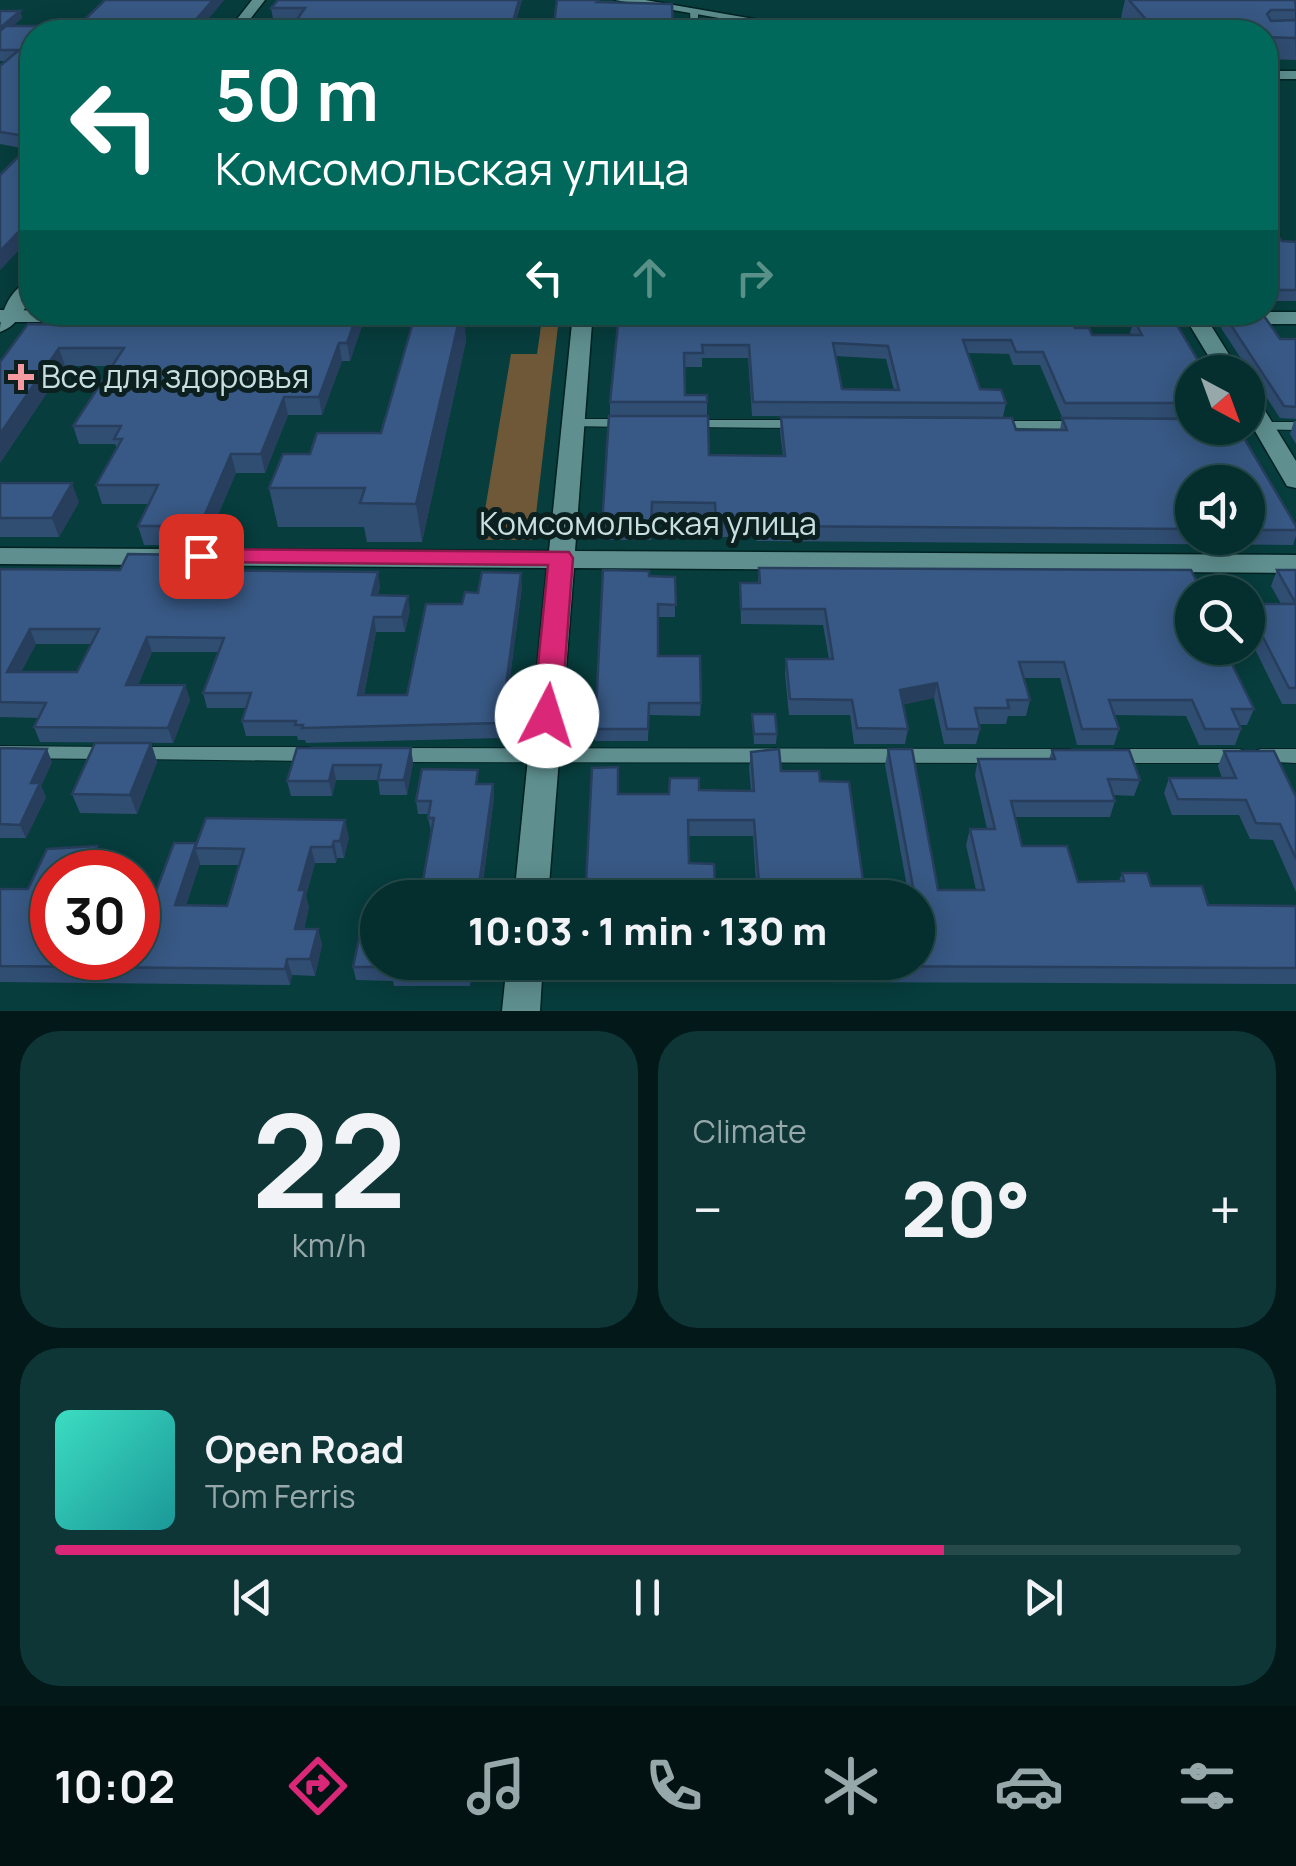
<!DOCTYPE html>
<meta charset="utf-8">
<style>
:root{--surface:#052e2e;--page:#0e3636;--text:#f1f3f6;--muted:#97a8aa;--line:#264a4a;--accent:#db2777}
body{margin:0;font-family:Manrope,sans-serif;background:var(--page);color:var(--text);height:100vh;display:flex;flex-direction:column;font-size:38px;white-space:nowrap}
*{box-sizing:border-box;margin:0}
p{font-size:32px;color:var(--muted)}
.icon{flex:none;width:55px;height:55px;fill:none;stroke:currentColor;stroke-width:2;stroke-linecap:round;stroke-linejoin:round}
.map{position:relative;height:1011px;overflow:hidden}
.details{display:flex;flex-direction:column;gap:20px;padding:20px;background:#031919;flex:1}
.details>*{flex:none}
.guide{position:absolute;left:20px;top:20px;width:1258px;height:305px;border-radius:40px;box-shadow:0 5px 25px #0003,0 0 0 2px var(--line);background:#00695c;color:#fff;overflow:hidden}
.needle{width:65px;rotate:139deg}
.tools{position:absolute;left:1175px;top:355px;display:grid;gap:20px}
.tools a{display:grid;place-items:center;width:90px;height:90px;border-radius:50%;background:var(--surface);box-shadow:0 5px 25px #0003,0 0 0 2px var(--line);font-size:50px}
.speed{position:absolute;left:30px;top:850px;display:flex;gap:20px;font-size:50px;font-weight:700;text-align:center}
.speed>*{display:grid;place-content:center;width:130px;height:130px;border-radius:50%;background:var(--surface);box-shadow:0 5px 25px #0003,0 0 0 2px var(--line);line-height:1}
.speed .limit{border:15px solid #d22;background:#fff;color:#111}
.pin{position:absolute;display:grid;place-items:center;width:85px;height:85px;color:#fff;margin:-42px;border-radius:20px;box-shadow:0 5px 15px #0006}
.me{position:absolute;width:110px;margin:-55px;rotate:5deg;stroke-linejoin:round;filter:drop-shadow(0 0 8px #0008)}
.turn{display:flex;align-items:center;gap:35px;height:210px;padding:0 30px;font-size:45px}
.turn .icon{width:130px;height:130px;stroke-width:2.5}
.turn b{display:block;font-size:70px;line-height:85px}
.lanes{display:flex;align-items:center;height:95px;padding:0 30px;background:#0003;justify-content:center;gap:50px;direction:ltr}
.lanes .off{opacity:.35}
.big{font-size:75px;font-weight:800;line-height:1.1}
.details .card{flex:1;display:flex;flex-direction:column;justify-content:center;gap:15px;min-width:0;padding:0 35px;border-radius:40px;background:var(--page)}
.details .dial{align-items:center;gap:0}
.dial b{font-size:130px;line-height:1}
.song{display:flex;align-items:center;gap:30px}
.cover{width:120px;height:120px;border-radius:15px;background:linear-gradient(135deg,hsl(170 70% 55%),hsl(180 70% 35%))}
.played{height:10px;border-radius:5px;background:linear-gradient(90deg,var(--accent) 75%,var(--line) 75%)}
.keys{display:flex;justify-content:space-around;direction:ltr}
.heat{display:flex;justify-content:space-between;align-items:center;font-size:55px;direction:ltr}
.details .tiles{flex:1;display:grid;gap:20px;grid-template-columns:1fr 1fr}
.card:last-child{grid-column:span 2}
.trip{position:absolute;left:360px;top:880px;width:575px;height:100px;border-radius:50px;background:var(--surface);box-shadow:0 5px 25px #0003,0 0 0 2px var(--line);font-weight:800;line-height:100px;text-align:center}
.dock{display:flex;height:160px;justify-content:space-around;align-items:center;background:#021212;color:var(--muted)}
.dock .icon{width:70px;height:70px}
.dock .on{color:var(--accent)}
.dock b{font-size:45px;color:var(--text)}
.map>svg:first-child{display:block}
</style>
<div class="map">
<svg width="1296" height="1011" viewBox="0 0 1296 1011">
<rect width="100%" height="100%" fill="#073d3d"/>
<!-- green -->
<path fill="#6e5838" d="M541,326H558L533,540H480L511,354H537Z"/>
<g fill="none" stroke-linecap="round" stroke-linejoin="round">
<!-- service casing -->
<g stroke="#022" stroke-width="2">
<path id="service" d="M694,10L698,12V32H691L690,12Z
M573,419H627L633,423L627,427L569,426L567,423L569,420Z
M693,420H797L803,424L797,428L689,427L687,424L689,421Z
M998,421H1077L1083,425L1077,429L994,428L992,425L994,422Z
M1248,422H1296V430L1244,429L1248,428Z
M0,746L109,747L115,748L118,753L115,758L109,759L0,758Z
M136,747H309L315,749L318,754L315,759L309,761L136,759L130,758L127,753L130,748Z
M396,748L1069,749L1075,751L1078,756L1075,761L1069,763L396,762L390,760L387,755L390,750Z
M1116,749H1239L1245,751L1248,756L1245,761L1239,763H1116L1110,761L1107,756L1110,751Z
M1261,749H1296V763L1255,761L1252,756L1255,751Z"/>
</g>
<!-- minor casing -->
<g stroke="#022" stroke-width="3">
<path id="minor" d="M0,310L149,312L151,316L141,322H0Z
M318,312L658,313V321L651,323H592L575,551L1296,555V573L574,568L548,898H514L547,568L0,564V548L549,551L572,323L326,322L319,320Z
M1296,312V324H1210L1240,372H1218L1189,324L1036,323L1026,317L1029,312Z
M1248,394L1256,396L1296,461V488L1287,486L1248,419Z
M507,962H543L540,1011H502Z"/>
</g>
<!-- tertiary casing -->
<g stroke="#022" stroke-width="3">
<path id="tertiary" d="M252,0H265L240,32H227Z
M615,0H645L829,32H800Z
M1265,71H1296V79H1265Z
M32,279C33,298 20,326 0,332C0,311 11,288 32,279Z"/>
</g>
<!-- service -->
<use href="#service" fill="#5f8f8f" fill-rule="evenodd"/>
<!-- minor -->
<use href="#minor" fill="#5f8f8f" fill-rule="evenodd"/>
<!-- tertiary -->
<use href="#tertiary" fill="#5f8f8f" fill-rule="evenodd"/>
</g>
<!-- wall -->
<path fill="#304d72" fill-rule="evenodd" d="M105,0H224L197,32H32V236L0,270L27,149L0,144V66L6,61H0V11H20L22,18L13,26H78Z
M278,0H522L513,32H288L297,19H273L271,8Z
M1125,0H1295L1296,60L1265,59V32H1134L1121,17Z
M1265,231L1282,241L1296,242V301H1265Z
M416,312H463L466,341L422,542H367L364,527H278L269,488L310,454L381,433Z
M619,314L1075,328L1092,335H1131L1130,333L1134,320H1142L1143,315L1192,372V418L1062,417L1040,365H1013L1009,354L968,353L980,389L1006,403L1003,417L752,416L748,358H702V367H685V395H707V416L610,415V402ZM836,356L886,359L894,390L842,389Z
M1225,316L1280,339H1296V419L1280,418L1221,328Z
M28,324L362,326L350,361H342L322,415H288L265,473H236L205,545H144L138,526L149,504H102L96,485L117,449L115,444H79L73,426L112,366H65L0,463V362Z
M609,416H708L709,455L783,456L780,431L781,417L1012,418L1016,430H1060L1062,418L1192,419V428H1238L1296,526V536L1293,545L756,541V537H715L714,517L652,516L651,540H602ZM1192,482H1248V538H1192Z
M1294,421H1296V444L1290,434Z
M0,483L79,502L59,537H0Z
M759,568L1192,592L1254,709L1247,725H1239L1241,729L1235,745H1199L1186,716L1115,715L1119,729L1114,745H1077L1060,678H1023L1030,700L1026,716H1008L1006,724H978L980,729L976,744H944L934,698L903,704L908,729L905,744H854L850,715H789L785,674L786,659H829L823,625L741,624L740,583H758Z
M0,569H195L194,571L380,586L378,595L410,610L405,632H376L364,695H407L462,604L478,593L522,587L502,738L306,743L305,740H298L297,736H246L242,721L246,708H207L203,693L218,652H152L138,685H185L190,700L173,743L40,742L34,727L39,718L0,717ZM36,644H91L77,672H21Z
M1277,570H1296V704H1282L1248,635V604H1281L1271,586Z
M649,576L675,577V617H658V656L701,703L700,716L649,715L648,741H595V729Z
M752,714L777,734L776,744H754Z
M151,743L157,762L137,814L80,813L72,794Z
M0,748L52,762L41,786L46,797L26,838H0Z
M297,748H411L413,763L407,795H380L378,780H336L332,796H291L287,781Z
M888,749L938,890H976L966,845L970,829H987L975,775L978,759H1049L1052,750L1140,780L1134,796L1113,795L1115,801L1110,817H1015L1022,846L1078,882L1119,881L1122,873L1151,886L1208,905L1296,906V984L811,982L810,962H918V898H757L753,836H688L689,863L715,886L714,898H586V884L618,794H669L699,790L751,791L749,768L751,752L781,771L820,781L864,887H907L885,765Z
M1224,751L1296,797V892L1273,840L1250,839L1239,815H1172L1164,793L1169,778H1222L1218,766Z
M480,784H493L494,797L481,898H386L421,892L431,831L428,818L429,814H418L416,801Z
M349,837L344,858H337L336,863H315L306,896L309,907L304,929H318L322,945L315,976L292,975L290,985L0,982V889H28L104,863L52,958L149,910L196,843ZM200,863V865H239L227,906L186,905Z
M473,962L470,986H394L393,981L356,980L353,967Z
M581,965L700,966L699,981L582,980Z"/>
<!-- shaded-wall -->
<path fill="#273e5d" d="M213,0H224L197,32H185Z
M519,0H522L513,32H510Z
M20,11L22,18L0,38V28Z
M32,218V236L0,270V251Z
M358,312H360L362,326L350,361L347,343Z
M461,312H463L466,341L422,542L416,504Z
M339,343L342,361L322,415L319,397Z
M59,348L65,366L0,463V434Z
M284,397L288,415L265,473L261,454Z
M231,454L236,473L205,545L200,526Z
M72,483L79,502L59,537L52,518Z
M191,555L195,569L188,585L184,570Z
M378,572L380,586L374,610L372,595Z
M521,573L522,587L502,738L501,723Z
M408,596L410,610L405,632L402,617Z
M374,617L376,632L361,710L358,695Z
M30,629L36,644L13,687L7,672Z
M147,637L152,652L131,700L126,685Z
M937,683L934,698L898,706L900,690Z
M185,685L190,700L173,743L168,728Z
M151,743L157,762L137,814L130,795Z
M411,748L413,763L407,795L404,780Z
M47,749L52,762L41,786L46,797L26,838L20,825L31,783Z
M333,765L336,780L332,796L329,781Z
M493,784L494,797L481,898L479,885Z
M345,820L349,837L344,858L340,841Z
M334,841L337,858L336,863L332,847Z
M196,843L195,848L200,863L181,921L175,905Z
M97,846L104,863L100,872H87Z
M311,847L315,863L306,896L309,907L299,946L295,929L299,890Z
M318,929L322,945L315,976L310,959Z
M287,959L292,975L290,985L285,969Z
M469,962H473L470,986L468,973Z"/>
<!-- building -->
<path fill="#385985" stroke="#273e5d" stroke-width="2.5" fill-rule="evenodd" d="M105,0H213L185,32H32V137L0,132V66L19,50H0V31L6,26H78Z
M278,0H519L510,32H288L305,8H271Z
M557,0H599L597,2L672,4L673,32H553Z
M1129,0H1295L1296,10H1271L1267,14L1271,21L1296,20V38L1265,37V32H1157Z
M0,11H20L0,28Z
M975,21L993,24L998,32H966Z
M32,143V218L0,251V175Z
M1265,231L1267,234H1276L1282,241L1296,242V290H1265Z
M110,312H358L347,343H339L319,397H284L261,454H231L200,526H138L158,485H96L122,439H114L121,426H73L124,348H59L0,434V362L28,324L101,325Z
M416,312H461L416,504L360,503L365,488H269L283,454H310L317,433H381Z
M619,314H1068L1075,328H1089L1092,335H1142L1134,320H1146L1143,315H1171L1205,372H1192V403H1065L1043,352H1016L1011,340H963L980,389L1001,390L1006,403L753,402L749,345H702L703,353H684L685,395H707V402H610ZM833,343L888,346L899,390L842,389Z
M1225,316H1264L1280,339H1296V407L1284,406Z
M609,416H708L709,455L785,456L781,417L1012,418L1016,430H1067L1062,418L1192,419V428H1238L1296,526V530H1248V482H1192V529L757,526V523L716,522L715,503L652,502L651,525H602Z
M0,483H72L52,518H0Z
M128,554L191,555L184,570L378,572L372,595L408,596L402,617H374L358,695H407L426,604H462L465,592L478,593L482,572L521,573L501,723L302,728L303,725H295L296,721H242L251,693H203L224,638L147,637L126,685H185L168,728L34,727L46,703L0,702V569L120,570ZM30,629H99L77,672H7Z
M759,568L1191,570L1202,592H1192V648H1224L1254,709H1232L1241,729H1205L1192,700H1109L1119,729H1082L1064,662H1019L1030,700H1007L1009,708H975L980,729H947L937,683L900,690L908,729L857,728L852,700L790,699L786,659H833L825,609H741L740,583H760Z
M603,570L649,571V576L675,577L676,605L658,604V656H700L701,703H649L648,729H595Z
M1277,570H1296V688H1289L1248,608V604H1296Z
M752,714H775L777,734H754Z
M95,743H151L130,795L72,794Z
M0,748L47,749L31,783H40L20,825L0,824Z
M297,748H411L404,780H378L381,765H333L329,781H287Z
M779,749L781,771H819L820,781L849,782L864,887H913L888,749H912L938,890H984L970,829H995L978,759H1055L1052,750H1129L1140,780L1108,779L1115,801H1011L1022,846H1067L1078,882L1124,881L1122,873H1147L1151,886H1202L1208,905L1296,906V968L813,966V962H918V898L760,897L754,820H688L689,863L714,864L715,886H698V898H593V884H586L592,768L618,767V794H669L670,778H699V790L754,791L751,752Z
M1224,751H1274L1296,797V859L1280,824L1256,823L1246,800L1178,799L1169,778H1236Z
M422,769L478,770L476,784H493L479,885H472L470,898H386L387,891L421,892L434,818H428L431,801H416Z
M206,818L345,820L340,841H334L332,847H311L299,890H305L295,929H318L310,959H287L285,969L0,966V889H28L47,849L97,846L87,872H52V958H138V910H149L174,843H196L175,905L227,906L244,849L195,848Z
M363,920L378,921V962H469L468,973L391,972L392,967H353Z
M582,962H700V966L581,965Z"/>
<!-- route -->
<path fill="#db2777" stroke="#8e194d" stroke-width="2.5" d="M201,549L569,552L573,558L561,716L557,723H537L533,716L548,565L193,562L189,556L193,551Z"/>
<!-- markers -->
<path fill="#f49aa0" stroke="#0c2020" stroke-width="4" d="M16 362h10v10h10v10h-10v10h-10v-10h-10v-10h10z"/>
<g text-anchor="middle" stroke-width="10" stroke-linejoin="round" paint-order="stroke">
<!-- poi labels -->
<g font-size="32" fill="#c7dfdf" stroke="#0c2020" text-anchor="start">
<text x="41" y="388">Все для здоровья</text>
</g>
<!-- street labels -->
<g font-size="32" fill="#c7dfdf" stroke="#0c2020">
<text x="648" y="535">Комсомольская улица</text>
</g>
</g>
</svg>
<div class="tools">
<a><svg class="needle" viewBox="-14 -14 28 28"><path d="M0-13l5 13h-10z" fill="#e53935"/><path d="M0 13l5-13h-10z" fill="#97a8aa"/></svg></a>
<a><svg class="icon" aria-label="sound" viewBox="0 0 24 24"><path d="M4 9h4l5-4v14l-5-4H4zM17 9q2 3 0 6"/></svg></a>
<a><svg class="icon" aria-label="search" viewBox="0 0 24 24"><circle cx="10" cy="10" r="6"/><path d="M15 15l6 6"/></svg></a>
</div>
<div class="speed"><div class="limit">30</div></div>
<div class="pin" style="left:201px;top:556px;background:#d93025"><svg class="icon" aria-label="arrive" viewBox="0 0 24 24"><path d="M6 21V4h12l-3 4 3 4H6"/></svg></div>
<svg class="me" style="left:547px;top:716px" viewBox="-20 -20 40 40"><circle r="19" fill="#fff"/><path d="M0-13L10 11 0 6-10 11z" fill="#db2777"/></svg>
<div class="trip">10:03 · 1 min · 130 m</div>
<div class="guide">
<div class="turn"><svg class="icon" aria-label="left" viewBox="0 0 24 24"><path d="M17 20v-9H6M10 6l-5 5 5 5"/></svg><div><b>50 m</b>Комсомольская улица</div></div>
<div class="lanes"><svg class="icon" aria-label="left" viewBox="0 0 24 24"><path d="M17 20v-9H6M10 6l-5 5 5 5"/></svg><svg class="icon off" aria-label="ahead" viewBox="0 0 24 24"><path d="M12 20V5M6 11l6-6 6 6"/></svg><svg class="icon off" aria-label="right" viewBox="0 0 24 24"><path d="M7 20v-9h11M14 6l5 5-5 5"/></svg></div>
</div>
</div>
<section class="details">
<div class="tiles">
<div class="card dial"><b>22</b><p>km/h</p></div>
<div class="card"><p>Climate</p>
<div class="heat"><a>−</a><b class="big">20°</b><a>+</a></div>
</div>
<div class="card">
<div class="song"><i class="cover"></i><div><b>Open Road</b><p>Tom Ferris</p></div></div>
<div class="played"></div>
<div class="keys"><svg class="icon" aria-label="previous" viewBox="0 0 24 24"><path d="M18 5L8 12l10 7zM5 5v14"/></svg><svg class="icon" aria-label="pause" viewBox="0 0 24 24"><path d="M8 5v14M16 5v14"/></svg><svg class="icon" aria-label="next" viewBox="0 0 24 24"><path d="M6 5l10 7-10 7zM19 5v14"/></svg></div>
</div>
</div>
</section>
<nav class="dock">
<b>10:02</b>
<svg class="icon on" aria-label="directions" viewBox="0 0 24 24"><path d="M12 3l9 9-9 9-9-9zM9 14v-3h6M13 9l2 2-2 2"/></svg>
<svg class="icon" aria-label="music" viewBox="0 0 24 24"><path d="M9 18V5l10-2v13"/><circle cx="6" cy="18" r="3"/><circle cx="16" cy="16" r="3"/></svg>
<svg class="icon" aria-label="phone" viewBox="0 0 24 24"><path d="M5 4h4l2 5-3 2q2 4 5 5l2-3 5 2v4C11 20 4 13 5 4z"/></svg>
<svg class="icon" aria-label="climate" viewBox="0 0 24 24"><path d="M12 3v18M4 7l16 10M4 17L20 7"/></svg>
<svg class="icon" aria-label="car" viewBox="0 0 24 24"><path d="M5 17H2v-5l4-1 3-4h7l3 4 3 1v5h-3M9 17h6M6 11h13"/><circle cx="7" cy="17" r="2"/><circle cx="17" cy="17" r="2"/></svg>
<svg class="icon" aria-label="filters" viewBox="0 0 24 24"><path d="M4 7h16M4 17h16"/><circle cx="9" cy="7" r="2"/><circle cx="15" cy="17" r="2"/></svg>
</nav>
